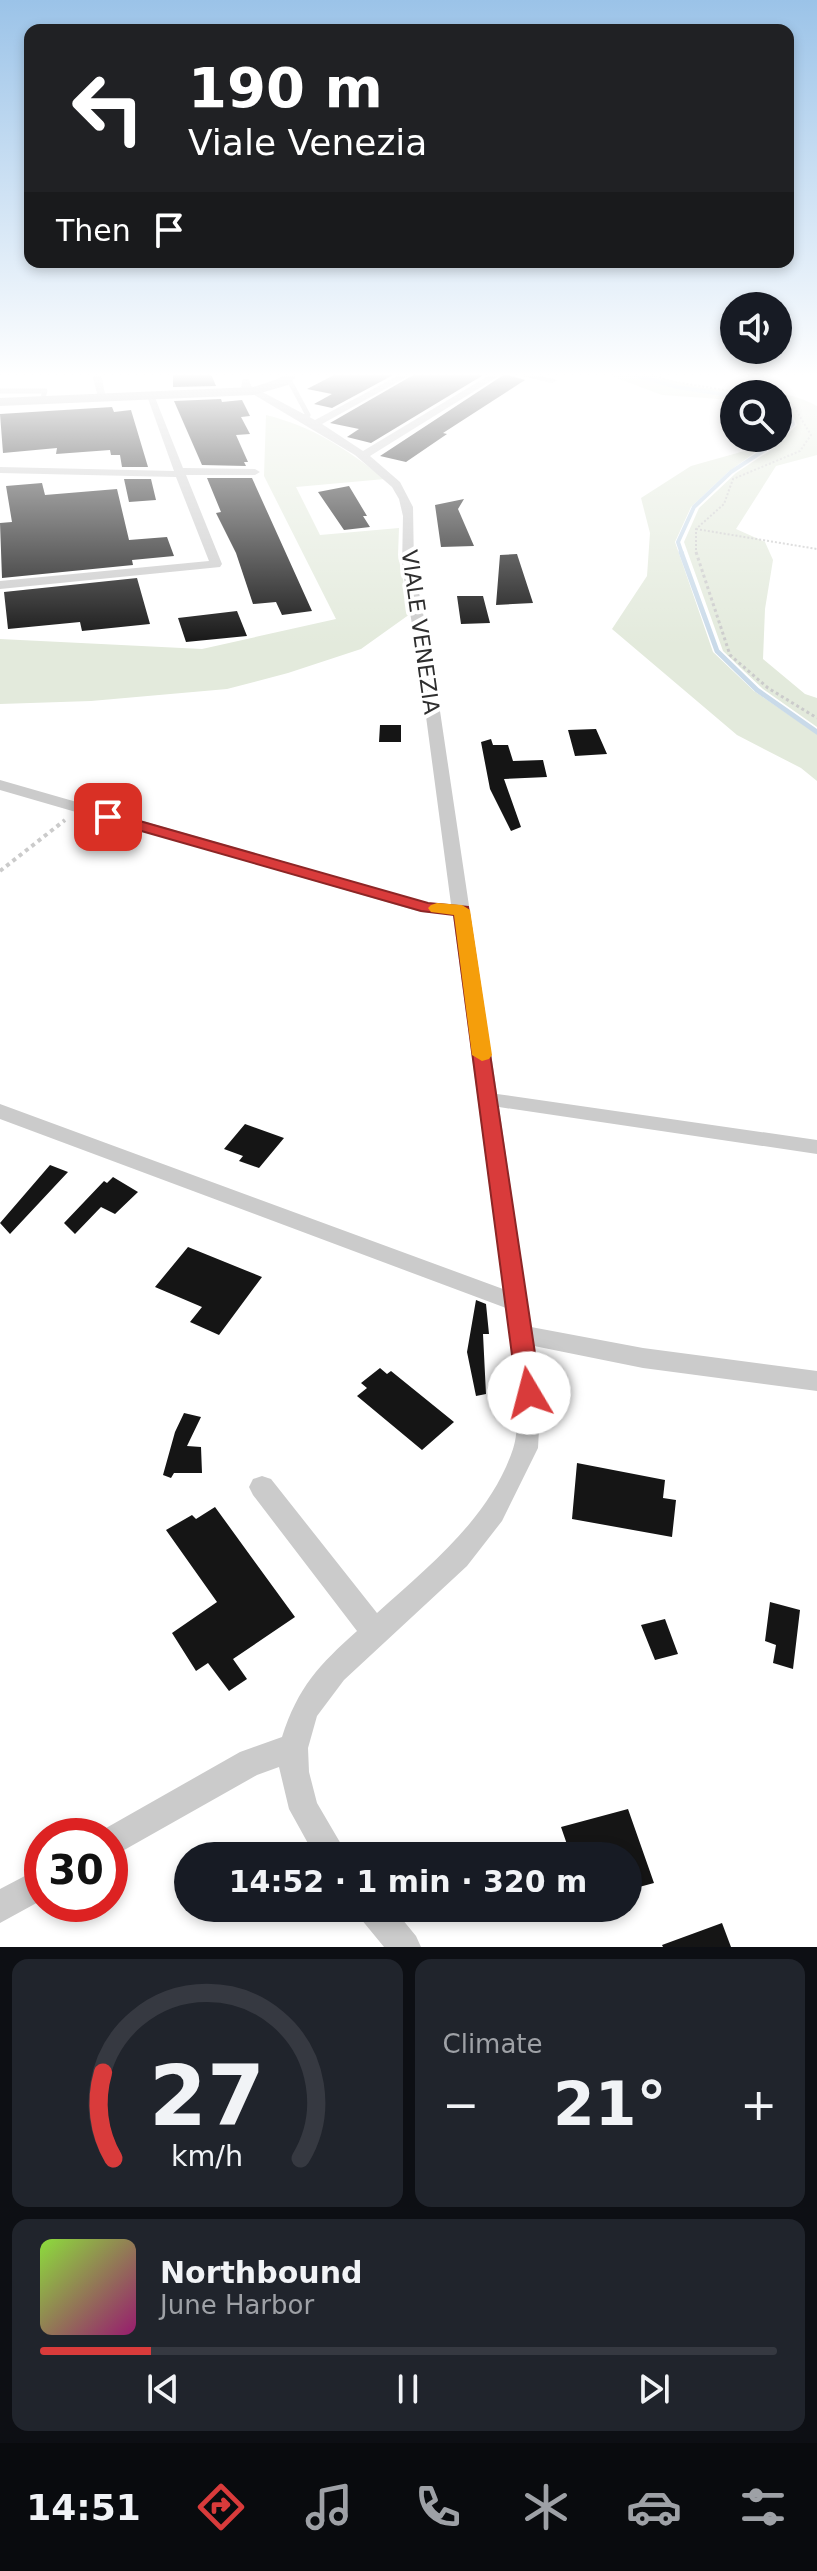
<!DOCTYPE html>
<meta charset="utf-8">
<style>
:root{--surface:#171b24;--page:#20242c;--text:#f1f3f6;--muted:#9ea1a6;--line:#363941;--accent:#d93b3b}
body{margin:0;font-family:"DejaVu Sans",sans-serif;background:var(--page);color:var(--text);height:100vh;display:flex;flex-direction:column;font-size:30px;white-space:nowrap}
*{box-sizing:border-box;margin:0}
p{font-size:26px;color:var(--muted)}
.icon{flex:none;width:44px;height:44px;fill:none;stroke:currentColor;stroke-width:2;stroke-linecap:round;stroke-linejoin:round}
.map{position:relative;height:1947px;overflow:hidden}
.drawer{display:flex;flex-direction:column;gap:12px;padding:12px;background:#0d0f14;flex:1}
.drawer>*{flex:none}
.top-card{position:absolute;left:24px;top:24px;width:770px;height:244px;border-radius:16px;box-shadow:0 4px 12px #0003;background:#202124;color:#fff;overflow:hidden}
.fabs{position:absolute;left:720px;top:292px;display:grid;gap:16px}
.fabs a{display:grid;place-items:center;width:72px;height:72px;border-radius:50%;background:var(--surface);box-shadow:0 4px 12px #0003;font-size:40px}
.speed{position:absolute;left:24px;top:1818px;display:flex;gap:16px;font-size:40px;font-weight:700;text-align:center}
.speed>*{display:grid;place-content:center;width:104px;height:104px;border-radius:50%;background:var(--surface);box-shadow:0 4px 12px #0003;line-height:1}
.speed .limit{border:12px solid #d22;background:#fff;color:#111}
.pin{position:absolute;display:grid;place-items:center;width:68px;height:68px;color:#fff;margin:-34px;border-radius:16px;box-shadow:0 4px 12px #0006}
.me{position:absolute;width:88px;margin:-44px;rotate:352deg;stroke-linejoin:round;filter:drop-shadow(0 0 6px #0008)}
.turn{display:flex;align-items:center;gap:28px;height:168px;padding:0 32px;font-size:36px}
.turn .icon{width:104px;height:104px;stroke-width:2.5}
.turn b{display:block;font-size:56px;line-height:68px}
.then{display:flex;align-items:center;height:76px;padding:0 32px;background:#0003;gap:16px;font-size:30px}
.big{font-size:60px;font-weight:700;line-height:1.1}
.drawer .widget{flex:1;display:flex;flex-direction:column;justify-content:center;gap:12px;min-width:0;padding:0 28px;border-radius:16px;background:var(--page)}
.drawer .dial{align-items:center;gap:0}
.dial svg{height:208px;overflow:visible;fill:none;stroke:var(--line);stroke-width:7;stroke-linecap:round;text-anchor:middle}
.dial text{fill:var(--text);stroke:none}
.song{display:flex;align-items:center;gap:24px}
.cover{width:96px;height:96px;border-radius:12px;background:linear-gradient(135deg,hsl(90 70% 55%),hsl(320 70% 35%))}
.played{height:8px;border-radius:4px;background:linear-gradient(90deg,var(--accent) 15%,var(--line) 15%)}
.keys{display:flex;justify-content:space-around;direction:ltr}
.heat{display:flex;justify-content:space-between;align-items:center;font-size:44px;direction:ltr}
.drawer .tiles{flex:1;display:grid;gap:12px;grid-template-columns:1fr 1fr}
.widget:last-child{grid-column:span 2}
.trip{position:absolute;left:174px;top:1842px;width:468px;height:80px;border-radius:40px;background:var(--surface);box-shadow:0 4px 12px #0003;font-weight:700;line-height:80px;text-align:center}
.tabs{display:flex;height:128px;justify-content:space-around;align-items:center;background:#090b0e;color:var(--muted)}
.tabs .icon{width:56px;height:56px}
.tabs .current{color:var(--accent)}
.tabs b{font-size:36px;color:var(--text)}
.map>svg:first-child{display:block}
</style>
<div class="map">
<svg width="817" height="1947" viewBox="0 0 817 1947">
<rect width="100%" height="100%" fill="#fff"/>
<!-- green -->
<path fill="#e3eadc" d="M606,374H629L676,388L734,396V400L662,395Z
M637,374C661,374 681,385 705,388C746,393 779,386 817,406V455L776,466L736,529L765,542L773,560L765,609L763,659L805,694L817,698V727L763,689L723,651L684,542L699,508L736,473L771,450L797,425L789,406L778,403V394C731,394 681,392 637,374Z
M266,415C314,427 346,449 385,479L296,487L320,535L399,528L398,555L410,614L361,649L288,673L227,689L91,701L0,704V639L202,649L336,619L264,476Z
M764,438H775L728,472L691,507L675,542L713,652L754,691L817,734V781L801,768L737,735L612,629L647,576L650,533L641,498L691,466L755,448Z"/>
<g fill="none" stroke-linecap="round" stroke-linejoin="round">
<!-- stream-far1 -->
<path stroke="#c9dae9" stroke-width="4" d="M632,374L677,387L734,396
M682,554L678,542L694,507L731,472L766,449L793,424L785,406L778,404"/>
<!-- stream -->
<path stroke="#c9dae9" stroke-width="5" d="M681,552L717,651L757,690L817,732"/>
</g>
<!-- building -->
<path fill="#151515" d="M173,374H211L216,386L173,387Z
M336,374H395L332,408L314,404L332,394L307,389Z
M415,374H485L371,443L347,437L359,429L330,423Z
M505,374L525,380L443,433L447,434L406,462L380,456Z
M221,399L222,402L242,400L250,416L241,417L250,434L236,435L248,462H244L246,466L202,465L174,401Z
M112,407L114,412L131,410L148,467H122L120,455H111L110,450L56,454L57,448L3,453L0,414Z
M207,478H252L312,611L282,615L276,602L253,604L236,553L216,513L221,512Z
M124,479H151L156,500L129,502Z
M42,483L45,495L117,489L129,540L167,537L174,556L132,560L133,565L2,578L0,523L12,522L6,486Z
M349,486L367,516H363L370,527L344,530L318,492Z
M464,499L458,509L474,546L441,547L435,505Z
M517,554L533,603L496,605L500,555Z
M137,578L150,624L82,631L80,622L8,629L4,592Z
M457,596H483L490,623L461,624Z
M237,611L247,636L186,642L178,618Z
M380,725H401V742H379Z
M596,729L607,754L575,756L568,730Z
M491,739L493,745H508L513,761L543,760L547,777L504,779L521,827L511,831L490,789L481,742Z
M245,1124L284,1138L259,1168L239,1161L243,1156L224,1149Z
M50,1165L68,1172L10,1234L0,1223Z
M113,1177L138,1192L115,1214L101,1207L75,1234L64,1223L104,1181L107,1183Z
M188,1247L262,1277L219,1335L190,1322L202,1307L155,1287Z
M476,1300L486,1304L489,1334H483L486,1394L476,1396L467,1352Z
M380,1368L387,1374L391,1371L454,1422L422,1450L357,1396L367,1388L361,1383Z
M184,1413L201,1417L187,1446L201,1447L202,1473H174L171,1478L163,1475L175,1432Z
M577,1463L665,1480L663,1498L676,1500L672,1537L572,1519Z
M215,1507L295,1617L233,1659L247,1679L229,1691L208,1663L196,1671L172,1633L217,1602L166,1530L192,1515L196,1519Z
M770,1602L800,1610L793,1669L773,1663L776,1645L765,1641Z
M665,1619L678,1654L655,1660L641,1625Z
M628,1809L654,1883L628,1890V1856H571L561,1827Z
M722,1923L731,1947H663L662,1945Z"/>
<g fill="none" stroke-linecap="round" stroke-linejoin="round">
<!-- path-far2 -->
<path stroke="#cbcbcb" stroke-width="2" stroke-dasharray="2 2" stroke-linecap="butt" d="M652,374L670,381L748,394
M696,529L817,549
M696,554V529L724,504L733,479L800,451L811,435L793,405L778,399"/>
<!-- path-far1 -->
<path stroke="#cbcbcb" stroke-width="3" stroke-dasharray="3 3" stroke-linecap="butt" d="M696,552L730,655L768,688L817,718"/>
<!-- path -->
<path stroke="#cbcbcb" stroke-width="4" stroke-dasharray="4 4" stroke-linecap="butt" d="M0,871L65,820"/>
<!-- lane -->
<path stroke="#cbcbcb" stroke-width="5" d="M288,378L308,415L301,419
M0,391H45L42,400"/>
<!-- street -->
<path fill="#cbcbcb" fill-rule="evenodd" d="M92,374H101L106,399L98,397Z
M401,374H412L322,424L363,451L491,374H502L370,456L400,482L413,507L414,567L433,664L497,1094L817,1140V1154L499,1107L531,1327L643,1348L817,1371V1391L643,1368L534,1346L541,1393L538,1448L502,1521L467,1566L344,1680L317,1716L308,1748L309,1772L317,1803L348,1856H315L289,1809L279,1767L257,1775L110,1858V1836H98L99,1832L240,1752L282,1737C298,1687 319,1665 357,1631L253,1495L249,1487L253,1479L262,1476L271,1479L377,1613C429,1566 490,1518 513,1449C524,1415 511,1345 506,1308L0,1119V1104L503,1289L453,915L421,912L0,790V780L428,903L451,904L419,664L402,567L403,516L399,499L392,487L355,455L241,387L243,379H249L251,386L315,420Z
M513,374H533L557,380L552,383Z
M146,393L154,395L183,468L255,469L260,472L255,475H186L222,564L220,567L0,589V581L209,561L176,477L0,473V467L174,471Z
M42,1867V1900L0,1923V1889Z
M356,1908H393L416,1936L421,1947H384L361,1919Z"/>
<!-- secondary -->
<path fill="#b8b8b8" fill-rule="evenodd" d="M284,374H298L288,385L254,395L0,406V398L253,387L278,379Z"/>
</g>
<!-- sky -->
<linearGradient id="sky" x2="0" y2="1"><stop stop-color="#9bc3e8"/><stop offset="0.58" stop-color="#fff"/><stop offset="1" stop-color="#fff" stop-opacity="0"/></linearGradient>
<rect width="817" height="646" fill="url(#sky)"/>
<!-- route -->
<path fill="#d93b3b" stroke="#8d2626" stroke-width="2" d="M108,812L428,903L468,907L541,1393L538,1400L529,1403L520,1400L517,1393L454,915L421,911L103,820L100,817Z"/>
<!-- slow -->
<path fill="#f59e0b" d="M437,903L462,905L470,910L492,1055L489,1059L482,1061L472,1055L454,915L431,912L428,908L431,905Z"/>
<g text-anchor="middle" stroke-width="8" stroke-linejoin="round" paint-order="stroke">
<!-- far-street labels -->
<g font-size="22" fill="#2e2e2e" stroke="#fff">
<text transform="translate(421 632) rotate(82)" y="8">VIALE VENEZIA</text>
</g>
</g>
</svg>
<div class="fabs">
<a><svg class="icon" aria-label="sound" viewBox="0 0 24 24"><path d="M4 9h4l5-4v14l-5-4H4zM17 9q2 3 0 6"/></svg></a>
<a><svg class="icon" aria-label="search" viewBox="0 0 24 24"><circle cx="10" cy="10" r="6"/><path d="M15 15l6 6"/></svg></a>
</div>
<div class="speed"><div class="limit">30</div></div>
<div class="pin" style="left:108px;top:817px;background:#d93025"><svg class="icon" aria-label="arrive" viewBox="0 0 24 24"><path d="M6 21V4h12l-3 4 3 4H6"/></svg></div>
<svg class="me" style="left:529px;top:1393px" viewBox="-20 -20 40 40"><circle r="19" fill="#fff"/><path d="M0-13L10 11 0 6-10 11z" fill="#d93b3b"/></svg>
<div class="trip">14:52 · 1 min · 320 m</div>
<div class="top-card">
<div class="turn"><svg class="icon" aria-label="left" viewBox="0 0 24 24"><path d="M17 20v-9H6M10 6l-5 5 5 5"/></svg><div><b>190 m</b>Viale Venezia</div></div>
<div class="then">Then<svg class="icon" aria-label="arrive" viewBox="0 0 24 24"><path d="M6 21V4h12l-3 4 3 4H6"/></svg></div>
</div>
</div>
<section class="drawer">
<div class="tiles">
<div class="widget dial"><svg viewBox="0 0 100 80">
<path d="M14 69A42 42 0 1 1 86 69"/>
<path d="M14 69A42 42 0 0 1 10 36" stroke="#d93b3b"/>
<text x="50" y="56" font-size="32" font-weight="700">27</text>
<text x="50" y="72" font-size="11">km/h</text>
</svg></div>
<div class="widget"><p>Climate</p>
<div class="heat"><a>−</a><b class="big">21°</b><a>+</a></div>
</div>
<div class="widget">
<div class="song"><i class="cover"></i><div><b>Northbound</b><p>June Harbor</p></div></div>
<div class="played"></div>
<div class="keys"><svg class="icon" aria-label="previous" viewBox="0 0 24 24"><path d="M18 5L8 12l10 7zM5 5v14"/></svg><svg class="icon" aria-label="pause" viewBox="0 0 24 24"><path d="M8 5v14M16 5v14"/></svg><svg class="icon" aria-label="next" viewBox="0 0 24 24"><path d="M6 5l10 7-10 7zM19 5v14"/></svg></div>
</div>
</div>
</section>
<nav class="tabs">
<b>14:51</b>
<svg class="icon current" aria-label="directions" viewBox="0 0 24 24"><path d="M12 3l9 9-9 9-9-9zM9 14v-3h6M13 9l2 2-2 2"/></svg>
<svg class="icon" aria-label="music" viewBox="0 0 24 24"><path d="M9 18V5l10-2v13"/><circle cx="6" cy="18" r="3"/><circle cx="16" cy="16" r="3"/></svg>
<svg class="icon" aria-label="phone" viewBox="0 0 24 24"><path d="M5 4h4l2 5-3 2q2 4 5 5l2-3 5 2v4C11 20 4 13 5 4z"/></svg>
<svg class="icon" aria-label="climate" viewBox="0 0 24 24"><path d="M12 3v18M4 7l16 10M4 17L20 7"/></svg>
<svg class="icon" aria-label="car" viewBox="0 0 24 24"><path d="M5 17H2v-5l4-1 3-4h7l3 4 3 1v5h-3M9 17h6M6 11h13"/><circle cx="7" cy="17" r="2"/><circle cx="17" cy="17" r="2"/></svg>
<svg class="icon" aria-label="filters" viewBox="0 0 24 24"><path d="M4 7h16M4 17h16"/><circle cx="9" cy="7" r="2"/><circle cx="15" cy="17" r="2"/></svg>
</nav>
